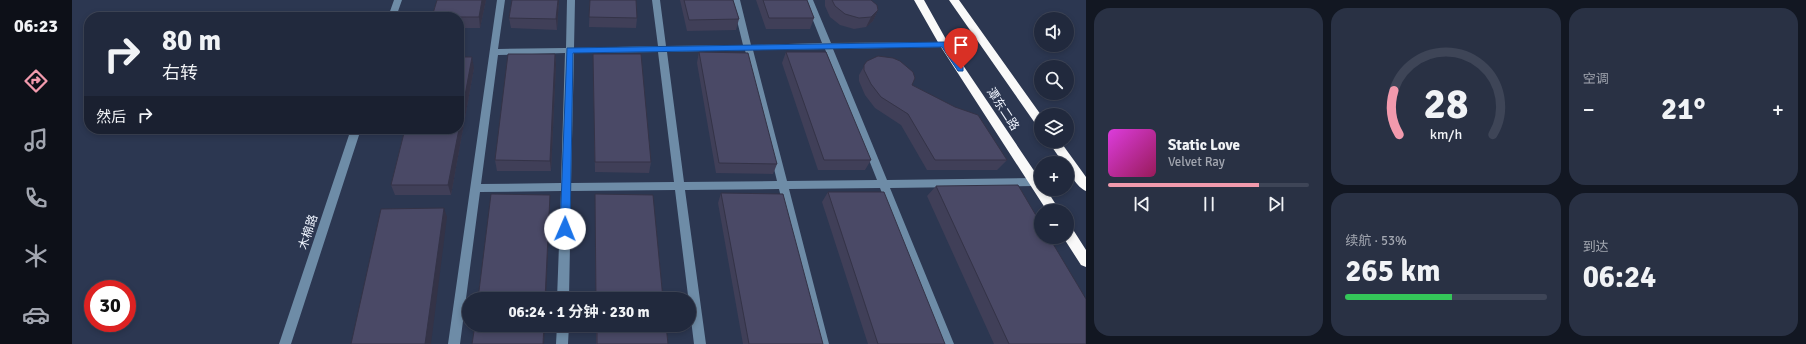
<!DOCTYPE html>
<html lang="zh">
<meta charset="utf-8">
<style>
:root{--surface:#21293d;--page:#293144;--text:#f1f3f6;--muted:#a2a6b0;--line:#3e4557;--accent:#f29aad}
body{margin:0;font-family:Signika,"Noto Sans SC",sans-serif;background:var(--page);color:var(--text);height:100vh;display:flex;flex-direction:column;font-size:15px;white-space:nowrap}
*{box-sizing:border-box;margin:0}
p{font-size:13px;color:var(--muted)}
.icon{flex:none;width:22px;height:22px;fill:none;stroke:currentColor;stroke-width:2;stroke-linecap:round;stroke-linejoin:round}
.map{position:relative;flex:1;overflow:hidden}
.side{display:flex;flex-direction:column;gap:8px;padding:8px;background:#121722;width:720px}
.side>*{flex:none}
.guide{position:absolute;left:12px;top:12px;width:380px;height:122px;border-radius:16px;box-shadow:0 2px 6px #0003,0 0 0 1px var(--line);background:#21293d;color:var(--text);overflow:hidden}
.buttons{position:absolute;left:962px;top:12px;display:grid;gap:8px}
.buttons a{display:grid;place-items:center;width:40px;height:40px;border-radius:50%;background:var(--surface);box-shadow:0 2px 6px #0003,0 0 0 1px var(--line);font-size:20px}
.speed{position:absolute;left:12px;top:280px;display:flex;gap:8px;font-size:20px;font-weight:700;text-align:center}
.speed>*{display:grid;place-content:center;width:52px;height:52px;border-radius:50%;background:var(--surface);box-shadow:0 2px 6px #0003,0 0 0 1px var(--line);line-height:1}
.speed .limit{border:6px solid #d22;background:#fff;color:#111}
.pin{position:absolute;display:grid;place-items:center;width:34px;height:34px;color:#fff;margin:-41px -17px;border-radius:50% 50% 50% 0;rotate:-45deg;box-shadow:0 0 4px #0007}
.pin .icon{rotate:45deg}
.me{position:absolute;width:44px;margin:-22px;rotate:1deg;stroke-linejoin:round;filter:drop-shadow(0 0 3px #0008)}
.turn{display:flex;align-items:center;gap:14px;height:84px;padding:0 12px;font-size:18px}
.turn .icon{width:52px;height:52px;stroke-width:2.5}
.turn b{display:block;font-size:28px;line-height:34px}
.then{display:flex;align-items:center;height:38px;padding:0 12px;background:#0003;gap:8px;font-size:15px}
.big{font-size:30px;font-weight:700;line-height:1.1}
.side .card{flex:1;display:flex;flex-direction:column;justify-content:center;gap:6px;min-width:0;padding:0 14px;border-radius:16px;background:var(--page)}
.side .dial{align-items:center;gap:0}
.dial svg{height:104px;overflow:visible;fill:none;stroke:var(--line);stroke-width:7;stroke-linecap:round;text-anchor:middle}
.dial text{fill:var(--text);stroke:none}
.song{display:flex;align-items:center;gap:12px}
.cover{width:48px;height:48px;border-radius:6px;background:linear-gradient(135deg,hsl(300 70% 55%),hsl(330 70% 35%))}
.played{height:4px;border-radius:2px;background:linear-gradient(90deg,var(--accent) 75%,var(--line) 75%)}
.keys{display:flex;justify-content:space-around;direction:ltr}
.heat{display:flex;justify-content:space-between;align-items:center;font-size:22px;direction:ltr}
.charge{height:6px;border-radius:3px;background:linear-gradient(90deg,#34c759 53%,var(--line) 0)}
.side .tiles{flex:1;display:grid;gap:8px;grid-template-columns:repeat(3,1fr)}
.card:first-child{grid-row:span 2}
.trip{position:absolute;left:390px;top:292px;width:234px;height:40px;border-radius:20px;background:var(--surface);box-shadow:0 2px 6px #0003,0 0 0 1px var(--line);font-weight:700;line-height:40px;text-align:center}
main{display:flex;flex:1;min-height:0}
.dock{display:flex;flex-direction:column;width:72px;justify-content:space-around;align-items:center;background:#0d1018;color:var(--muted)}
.dock .icon{width:28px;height:28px}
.dock .active{color:var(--accent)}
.dock b{font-size:18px;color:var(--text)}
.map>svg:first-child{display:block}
</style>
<main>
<nav class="dock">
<b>06:23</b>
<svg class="icon active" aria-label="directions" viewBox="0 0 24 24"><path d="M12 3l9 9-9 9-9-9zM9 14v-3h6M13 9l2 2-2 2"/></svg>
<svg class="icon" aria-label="music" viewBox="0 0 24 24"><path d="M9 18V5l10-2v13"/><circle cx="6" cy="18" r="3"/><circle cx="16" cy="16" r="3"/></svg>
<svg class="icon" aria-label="phone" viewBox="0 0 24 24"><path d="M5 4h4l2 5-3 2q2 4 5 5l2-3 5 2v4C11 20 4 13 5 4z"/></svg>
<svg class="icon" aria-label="climate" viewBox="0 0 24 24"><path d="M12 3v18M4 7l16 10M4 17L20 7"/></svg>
<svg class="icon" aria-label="car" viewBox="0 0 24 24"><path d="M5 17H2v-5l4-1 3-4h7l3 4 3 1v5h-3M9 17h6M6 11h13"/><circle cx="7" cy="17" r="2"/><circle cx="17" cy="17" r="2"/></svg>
</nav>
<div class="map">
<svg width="1014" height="344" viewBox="0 0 1014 344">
<rect width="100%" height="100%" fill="#2c3751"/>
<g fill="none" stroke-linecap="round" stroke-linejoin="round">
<!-- minor -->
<path fill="#6e8ca7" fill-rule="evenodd" d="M322,0H330L324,17H316Z
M425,0H433L426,49L494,48L495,0H503L502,48L586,46L580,0H588L594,46L671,45L660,0H668L679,45L750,43L733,0H741L759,43L875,42L876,44L872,47L761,49L815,180L963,178L967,179L968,182L967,185L963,186L818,188L882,344H870L808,188L717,189L757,344H745L707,189L613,190L634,344H622L603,190L499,191L497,299H485L489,191L408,192L388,344H376ZM753,49L805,180L715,181L681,50ZM673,50L705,181L612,182L595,52ZM586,52L602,182L499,183L502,53ZM493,53L489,183L409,184L426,55Z
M279,129H289L219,344H207Z
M485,325H497L496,344H484Z"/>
<!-- highway -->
<path fill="#f9f9f9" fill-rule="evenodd" d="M842,0H852L876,43L969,181V189H974L988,211H975L867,44Z
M877,0H887L969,115V127L965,126Z
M976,141H988L1014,177V191C1006,188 995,172 995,163H991Z
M995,226L1000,228L1014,250V267L1009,265L991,237H995Z"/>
</g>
<!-- wall -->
<path fill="#403f58" d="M365,0H414L408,28H391V29L387,47V17H360Z
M440,0H487L485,30L439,28L437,18Z
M518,0L565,18L564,28L517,27Z
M608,0H661L667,19L664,30L615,31Z
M684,0H735L742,18L738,29H694Z
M753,0H799L806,10L801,21L794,27L782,29L768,25L758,17L753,6Z
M627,52L705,164L701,174L644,173L625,63Z
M714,52L799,160L793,170H746L710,63Z
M483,54L484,65L479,171H425L423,160Z
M521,54L579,162L577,173L523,172Z
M795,61L840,85L935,160L925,170H855L829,125L803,108L793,95L787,81V75Z
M402,68L379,195H323L319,185Z
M864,186L1014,344H922L855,196Z
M756,192L873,344H796L750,202Z
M649,193L751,344H671L646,203Z
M523,194L591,299H524Z
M524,325H594L596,344H524Z"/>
<!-- shaded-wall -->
<path fill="#343347" d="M410,0H414L408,28L407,17Z
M486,0H487L485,30L484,19Z
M806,10L801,21L794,27L799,17Z
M389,19L391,29L387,47V26Z
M483,54L484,65L479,171L478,161Z
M400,57L402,68L379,195L376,185Z
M478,195V205L474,299H473Z
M372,208L375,217L359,344H353Z
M472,325H473L472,344H471Z"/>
<!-- building -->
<path fill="#4a4966" stroke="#343347" d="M365,0H410L407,17H360Z
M440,0H486L484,19L437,18Z
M518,0H564L565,18L517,17Z
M612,0H661L667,19L617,20Z
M691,0H735L742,18H697Z
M760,0H799L805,5L806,10L799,17L787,18L773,14L763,6Z
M387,19H389L387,26Z
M627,52L676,53L705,164L647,163Z
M714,52H754L799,160H752Z
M436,54H483L478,161L423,160Z
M521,54H569L579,162H523Z
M806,56L821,58L828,61L841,72L843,78L840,85L883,107L906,115L935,160H863L836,114L809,97L799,84L792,70V65L795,61Z
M387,57H400L387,128Z
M333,129H387L376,185H319Z
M946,185L969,224V237H977L1014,299V344H937L864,186Z
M756,192H812L873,344H806Z
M649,193L711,194L751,344H677Z
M419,194L478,195L473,299H406Z
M523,194L581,195L591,299H524Z
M372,208L353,344H279L309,209Z
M403,325H472L471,344H400Z
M525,325H594L596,344H525Z"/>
<!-- route -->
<path fill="#1a73e8" stroke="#114b97" d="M872,42L875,43L891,67V71H886L870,47L501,53L498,229L496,232H489L488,229L495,48Z"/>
<g text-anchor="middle" stroke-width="4" stroke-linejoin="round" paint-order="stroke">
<!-- street labels -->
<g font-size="12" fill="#f0f5ff" stroke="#2c3751">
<text transform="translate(931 109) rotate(57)" y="4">潭东二路</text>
<text transform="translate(236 232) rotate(-72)" y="4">木棉路</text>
</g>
</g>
</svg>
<div class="buttons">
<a><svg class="icon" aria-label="sound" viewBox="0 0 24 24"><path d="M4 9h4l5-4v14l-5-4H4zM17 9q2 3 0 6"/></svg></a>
<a><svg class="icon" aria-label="search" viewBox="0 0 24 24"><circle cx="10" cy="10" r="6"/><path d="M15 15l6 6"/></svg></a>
<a><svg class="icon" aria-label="layers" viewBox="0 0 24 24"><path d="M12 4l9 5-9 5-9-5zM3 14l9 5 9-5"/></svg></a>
<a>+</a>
<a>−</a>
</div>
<div class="speed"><div class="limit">30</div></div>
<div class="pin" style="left:889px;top:69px;background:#d93025"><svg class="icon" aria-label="arrive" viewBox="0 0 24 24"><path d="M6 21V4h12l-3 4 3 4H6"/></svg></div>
<svg class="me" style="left:493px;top:229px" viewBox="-20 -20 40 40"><circle r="19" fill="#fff"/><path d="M0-13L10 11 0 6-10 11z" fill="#1a73e8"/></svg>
<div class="trip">06:24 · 1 分钟 · 230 m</div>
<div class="guide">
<div class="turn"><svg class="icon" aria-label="right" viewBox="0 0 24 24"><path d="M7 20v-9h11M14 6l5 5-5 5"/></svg><div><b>80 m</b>右转</div></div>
<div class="then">然后<svg class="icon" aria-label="right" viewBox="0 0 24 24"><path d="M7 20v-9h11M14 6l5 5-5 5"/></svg></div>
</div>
</div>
<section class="side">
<div class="tiles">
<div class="card">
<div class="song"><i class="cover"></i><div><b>Static Love</b><p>Velvet Ray</p></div></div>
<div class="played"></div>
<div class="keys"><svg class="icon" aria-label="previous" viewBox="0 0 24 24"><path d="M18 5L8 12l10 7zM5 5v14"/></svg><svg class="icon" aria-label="pause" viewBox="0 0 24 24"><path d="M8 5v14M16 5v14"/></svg><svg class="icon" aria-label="next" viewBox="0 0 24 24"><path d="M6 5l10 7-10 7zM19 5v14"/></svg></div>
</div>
<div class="card dial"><svg viewBox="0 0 100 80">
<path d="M14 69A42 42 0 1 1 86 69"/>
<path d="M14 69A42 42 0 0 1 10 35" stroke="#f29aad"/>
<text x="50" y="56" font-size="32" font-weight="700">28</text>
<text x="50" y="72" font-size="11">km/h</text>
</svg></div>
<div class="card"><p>空调</p>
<div class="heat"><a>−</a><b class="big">21°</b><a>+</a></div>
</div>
<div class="card"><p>续航 · 53%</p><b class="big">265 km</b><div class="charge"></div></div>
<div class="card"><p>到达</p><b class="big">06:24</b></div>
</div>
</section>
</main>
